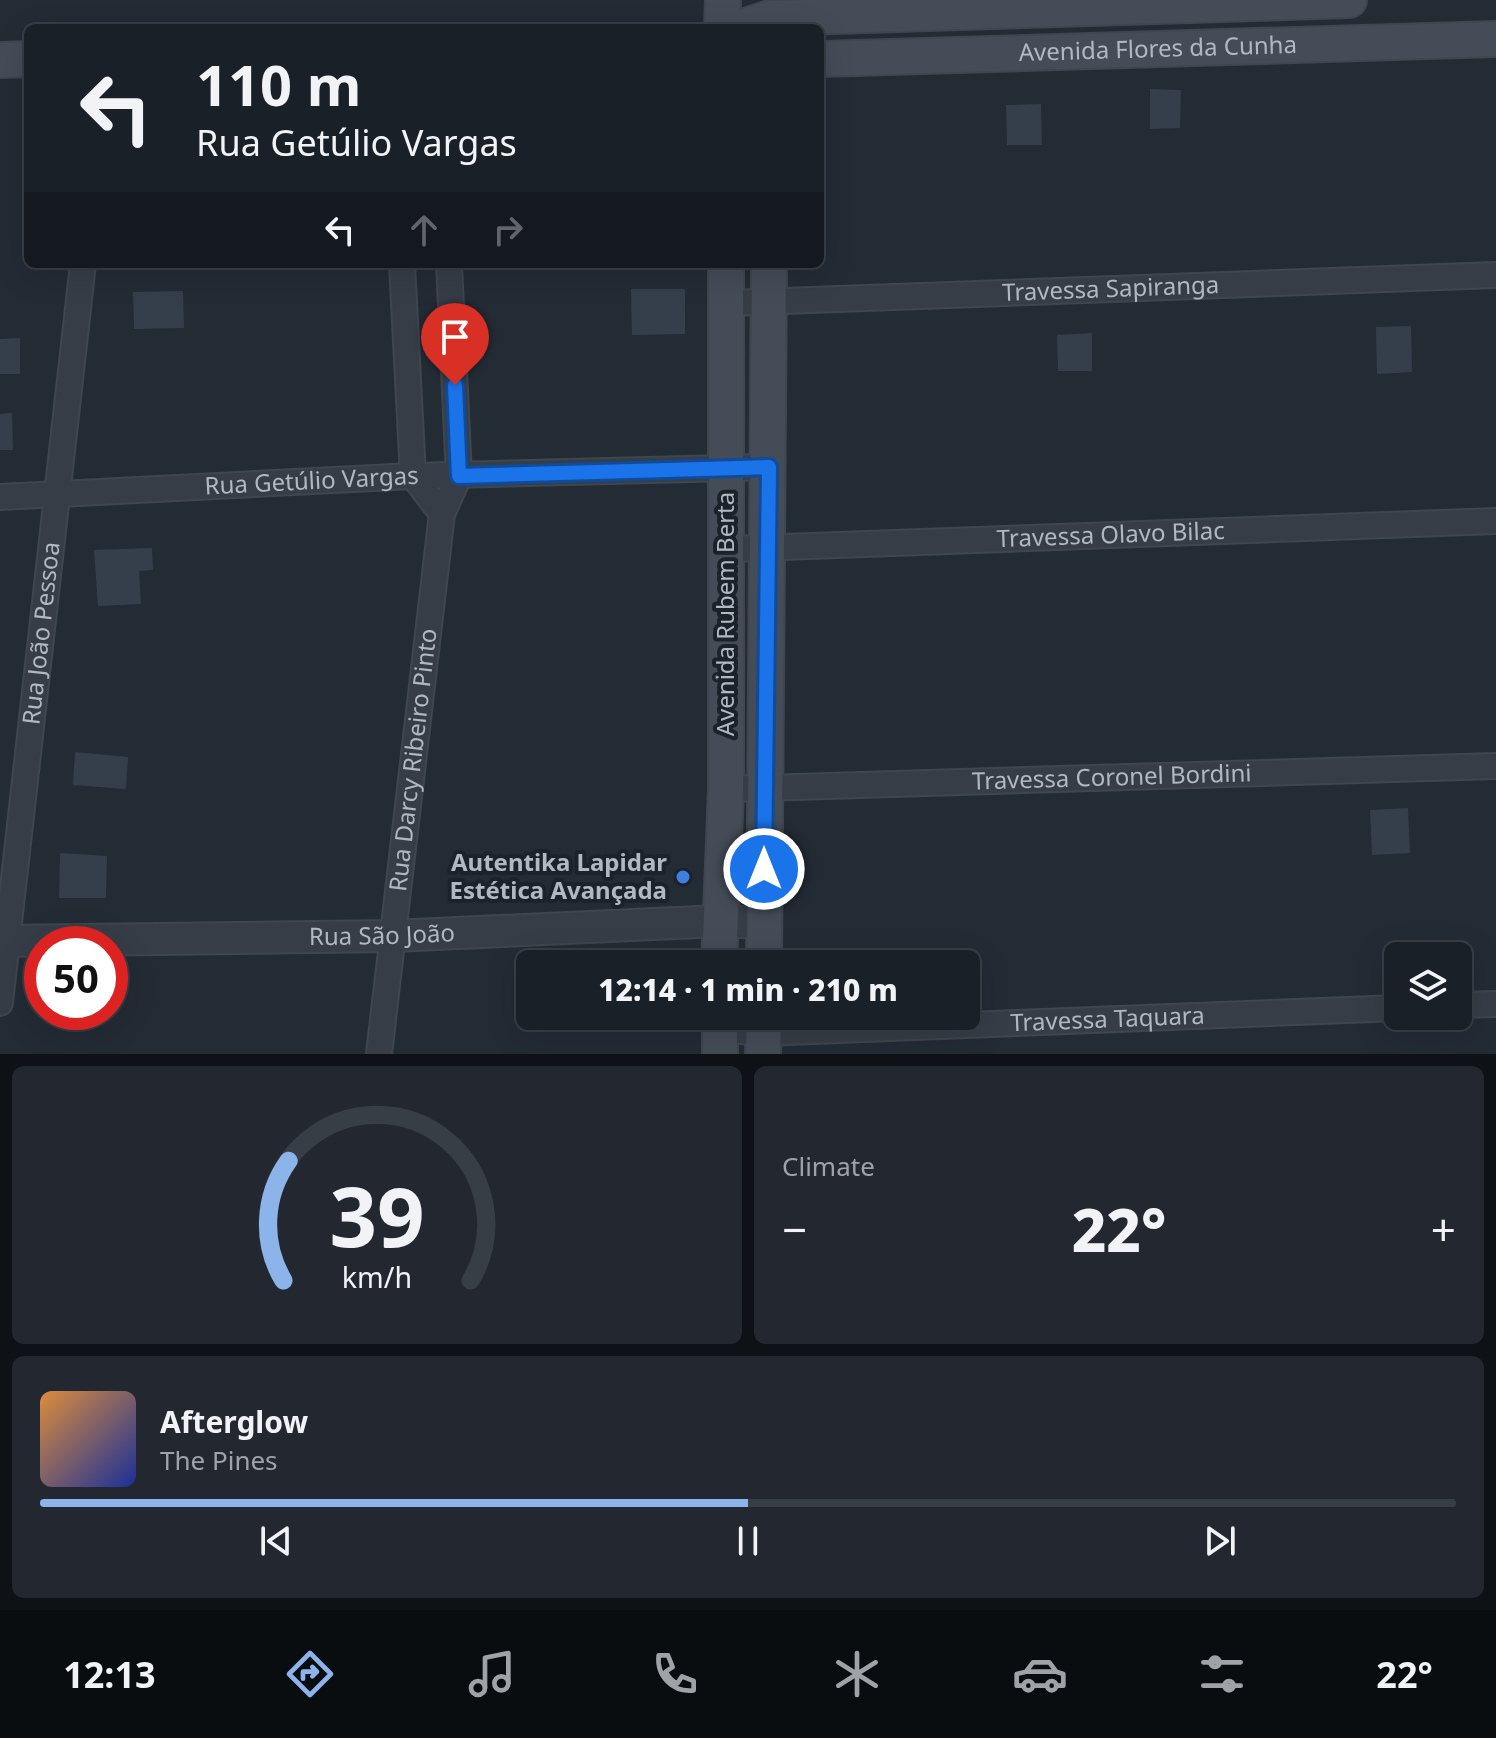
<!DOCTYPE html>
<meta charset="utf-8">
<style>
:root{--surface:#1a2028;--page:#232830;--text:#f1f3f6;--muted:#9fa3a8;--line:#383e45;--accent:#8db4ea}
body{margin:0;font-family:"Noto Sans",sans-serif;background:var(--page);color:var(--text);height:100vh;display:flex;flex-direction:column;font-size:30px;white-space:nowrap}
*{box-sizing:border-box;margin:0}
p{font-size:26px;color:var(--muted)}
.icon{flex:none;width:44px;height:44px;fill:none;stroke:currentColor;stroke-width:2;stroke-linecap:round;stroke-linejoin:round}
.map{position:relative;height:1054px;overflow:hidden}
.sheet{display:flex;flex-direction:column;gap:12px;padding:12px;background:#0e1216;flex:1}
.sheet>*{flex:none}
.top-card{position:absolute;left:24px;top:24px;width:800px;height:244px;border-radius:12px;box-shadow:0 8px 32px #0002,0 0 0 2px var(--line);background:#1a2028;color:var(--text);overflow:hidden}
.buttons{position:absolute;left:1384px;top:942px;display:grid;gap:16px}
.buttons a{display:grid;place-items:center;width:88px;height:88px;border-radius:12px;background:var(--surface);box-shadow:0 8px 32px #0002,0 0 0 2px var(--line);font-size:40px}
.speed{position:absolute;left:24px;top:926px;display:flex;gap:16px;font-size:40px;font-weight:700;text-align:center}
.speed>*{display:grid;place-content:center;width:104px;height:104px;border-radius:50%;background:var(--surface);box-shadow:0 8px 32px #0002,0 0 0 2px var(--line);line-height:1}
.speed .limit{border:12px solid #d22;background:#fff;color:#111}
.pin{position:absolute;display:grid;place-items:center;width:68px;height:68px;color:#fff;margin:-82px -34px;border-radius:50% 50% 50% 0;rotate:-45deg;box-shadow:0 0 8px #0007}
.pin .icon{rotate:45deg}
.me{position:absolute;width:88px;margin:-44px;rotate:0deg;stroke-linejoin:round;filter:drop-shadow(0 0 6px #0008)}
.turn{display:flex;align-items:center;gap:28px;height:168px;padding:0 40px;font-size:36px}
.turn .icon{width:104px;height:104px;stroke-width:2.5}
.turn b{display:block;font-size:56px;line-height:68px}
.lanes{display:flex;align-items:center;height:76px;padding:0 40px;background:#0003;justify-content:center;gap:40px;direction:ltr}
.lanes .off{opacity:.35}
.big{font-size:60px;font-weight:800;line-height:1.1}
.sheet .card{flex:1;display:flex;flex-direction:column;justify-content:center;gap:12px;min-width:0;padding:0 28px;border-radius:12px;background:var(--page)}
.sheet .dial{align-items:center;gap:0}
.dial svg{height:208px;overflow:visible;fill:none;stroke:var(--line);stroke-width:7;stroke-linecap:round;text-anchor:middle}
.dial text{fill:var(--text);stroke:none}
.song{display:flex;align-items:center;gap:24px}
.cover{width:96px;height:96px;border-radius:12px;background:linear-gradient(135deg,hsl(30 70% 55%),hsl(230 70% 35%))}
.played{height:8px;border-radius:4px;background:linear-gradient(90deg,var(--accent) 50%,var(--line) 50%)}
.keys{display:flex;justify-content:space-around;direction:ltr}
.heat{display:flex;justify-content:space-between;align-items:center;font-size:44px;direction:ltr}
.sheet .tiles{flex:1;display:grid;gap:12px;grid-template-columns:1fr 1fr}
.card:last-child{grid-column:span 2}
.trip{position:absolute;left:516px;top:950px;width:464px;height:80px;border-radius:12px;background:var(--surface);box-shadow:0 8px 32px #0002,0 0 0 2px var(--line);font-weight:800;line-height:80px;text-align:center}
.dock{display:flex;height:128px;justify-content:space-around;align-items:center;background:#0a0d10;color:var(--muted)}
.dock .icon{width:56px;height:56px}
.dock .on{color:var(--accent)}
.dock b{font-size:36px;color:var(--text)}
.map>svg:first-child{display:block}
</style>
<div class="map">
<svg width="1496" height="1054" viewBox="0 0 1496 1054">
<rect width="100%" height="100%" fill="#232b35"/>
<!-- building -->
<path fill="#353f4b" d="M1150,89L1181,90L1180,128L1150,129Z
M1041,104L1042,145H1007L1006,105Z
M631,289H685V334L632,335Z
M183,291L184,328L134,329L133,292Z
M1411,326L1412,372L1377,374L1376,327Z
M1092,333V371H1058L1057,335Z
M20,338V374H0V339Z
M12,413L13,450H0V414Z
M152,548L153,570L139,571L141,604L98,606L94,550Z
M75,752L128,757L126,789L73,785Z
M1408,808L1410,853L1372,855L1370,810Z
M60,853L107,856L106,898H59Z
M55,1012H97V1025H55Z"/>
<g fill="none" stroke-linecap="round" stroke-linejoin="round">
<!-- minor casing -->
<g stroke="#3f464f" stroke-width="28">
<g id="minor">
<path d="M402,264L413,476L442,514"/>
<path id="s1" d="M727,303L1496,275"/>
<path id="s2" d="M0,497L413,476L769,467"/>
<path id="s3" d="M727,549L1496,521"/>
<path id="s4" d="M726,789L1496,766"/>
<path id="s5" d="M0,1003L83,264"/>
<path d="M1458,1005L1496,1004"/>
<path id="s6" d="M720,1029L763,1033L1398,1008"/>
<path id="s7" d="M379,1054L442,514L459,476L449,264"/>
</g>
</g>
<!-- tertiary casing -->
<g stroke="#3f464f" stroke-width="34">
<g id="tertiary">
<path id="s8" d="M0,941L393,936L719,921L765,923"/>
</g>
</g>
<!-- secondary casing -->
<g stroke="#3f464f" stroke-width="38">
<g id="secondary">
<path d="M722,28L723,0"/>
<path d="M740,28L770,18L1349,0"/>
<path id="s9" d="M820,59L1496,39"/>
<path d="M0,60L28,59"/>
<path d="M719,964L726,789V264"/>
<path d="M764,964L769,264"/>
<path d="M720,1054V1016"/>
<path d="M763,1054L764,1016"/>
</g>
</g>
<!-- minor -->
<use href="#minor" stroke="#363d46" stroke-width="24"/>
<!-- tertiary -->
<use href="#tertiary" stroke="#363d46" stroke-width="30"/>
<!-- secondary -->
<use href="#secondary" stroke="#444c58" stroke-width="34"/>
</g>
<g fill="none" stroke-linecap="round" stroke-linejoin="round">
<!-- route casing -->
<g stroke="#114b97" stroke-width="20">
<path id="route" d="M455,385L459,476L769,467L764,869"/>
</g>
<!-- route -->
<use href="#route" stroke="#1a73e8" stroke-width="14"/>
</g>
<!-- markers -->
<circle fill="#3f7fe0" stroke="#1b222a" stroke-width="3" cx="683" cy="877" r="8"/>
<g text-anchor="middle" stroke-width="8" stroke-linejoin="round" paint-order="stroke">
<!-- street labels -->
<g font-size="24" fill="#b0b8c2" stroke="#1b222a">
<text dy="8" stroke="none"><textPath href="#s9" startOffset="338">Avenida Flores da Cunha</textPath></text>
<text dy="8" stroke="none"><textPath href="#s1" startOffset="384">Travessa Sapiranga</textPath></text>
<text dy="8" stroke="none"><textPath href="#s2" startOffset="312">Rua Getúlio Vargas</textPath></text>
<text dy="8" stroke="none"><textPath href="#s3" startOffset="384">Travessa Olavo Bilac</textPath></text>
<text transform="translate(726 614) rotate(-90)" y="8">Avenida Rubem Berta</text>
<text dy="8" stroke="none"><textPath href="#s5" startOffset="372">Rua João Pessoa</textPath></text>
<text dy="8" stroke="none"><textPath href="#s7" startOffset="296">Rua Darcy Ribeiro Pinto</textPath></text>
<text dy="8" stroke="none"><textPath href="#s4" startOffset="386">Travessa Coronel Bordini</textPath></text>
<text dy="8" stroke="none"><textPath href="#s8" startOffset="382">Rua São João</textPath></text>
<text dy="8" stroke="none"><textPath href="#s6" startOffset="388">Travessa Taquara</textPath></text>
</g>
<!-- poi labels -->
<g font-size="24" font-weight="bold" fill="#b0b8c2" stroke="#1b222a" text-anchor="end">
<text x="667" y="871">Autentika Lapidar<tspan x="667" dy="28">Estética Avançada</tspan></text>
</g>
</g>
</svg>
<div class="buttons">
<a><svg class="icon" aria-label="layers" viewBox="0 0 24 24"><path d="M12 4l9 5-9 5-9-5zM3 14l9 5 9-5"/></svg></a>
</div>
<div class="speed"><div class="limit">50</div></div>
<div class="pin" style="left:455px;top:385px;background:#d93025"><svg class="icon" aria-label="arrive" viewBox="0 0 24 24"><path d="M6 21V4h12l-3 4 3 4H6"/></svg></div>
<svg class="me" style="left:764px;top:869px" viewBox="-20 -20 40 40"><circle r="17" fill="#1a73e8" stroke="#fff" stroke-width="3"/><path d="M0-11L8 9 0 5-8 9z" fill="#fff"/></svg>
<div class="trip">12:14 · 1 min · 210 m</div>
<div class="top-card">
<div class="turn"><svg class="icon" aria-label="left" viewBox="0 0 24 24"><path d="M17 20v-9H6M10 6l-5 5 5 5"/></svg><div><b>110 m</b>Rua Getúlio Vargas</div></div>
<div class="lanes"><svg class="icon" aria-label="left" viewBox="0 0 24 24"><path d="M17 20v-9H6M10 6l-5 5 5 5"/></svg><svg class="icon off" aria-label="ahead" viewBox="0 0 24 24"><path d="M12 20V5M6 11l6-6 6 6"/></svg><svg class="icon off" aria-label="right" viewBox="0 0 24 24"><path d="M7 20v-9h11M14 6l5 5-5 5"/></svg></div>
</div>
</div>
<section class="sheet">
<div class="tiles">
<div class="card dial"><svg viewBox="0 0 100 80">
<path d="M14 69A42 42 0 1 1 86 69"/>
<path d="M14 69A42 42 0 0 1 16 23" stroke="#8db4ea"/>
<text x="50" y="56" font-size="32" font-weight="700">39</text>
<text x="50" y="72" font-size="11">km/h</text>
</svg></div>
<div class="card"><p>Climate</p>
<div class="heat"><a>−</a><b class="big">22°</b><a>+</a></div>
</div>
<div class="card">
<div class="song"><i class="cover"></i><div><b>Afterglow</b><p>The Pines</p></div></div>
<div class="played"></div>
<div class="keys"><svg class="icon" aria-label="previous" viewBox="0 0 24 24"><path d="M18 5L8 12l10 7zM5 5v14"/></svg><svg class="icon" aria-label="pause" viewBox="0 0 24 24"><path d="M8 5v14M16 5v14"/></svg><svg class="icon" aria-label="next" viewBox="0 0 24 24"><path d="M6 5l10 7-10 7zM19 5v14"/></svg></div>
</div>
</div>
</section>
<nav class="dock">
<b>12:13</b>
<svg class="icon on" aria-label="directions" viewBox="0 0 24 24"><path d="M12 3l9 9-9 9-9-9zM9 14v-3h6M13 9l2 2-2 2"/></svg>
<svg class="icon" aria-label="music" viewBox="0 0 24 24"><path d="M9 18V5l10-2v13"/><circle cx="6" cy="18" r="3"/><circle cx="16" cy="16" r="3"/></svg>
<svg class="icon" aria-label="phone" viewBox="0 0 24 24"><path d="M5 4h4l2 5-3 2q2 4 5 5l2-3 5 2v4C11 20 4 13 5 4z"/></svg>
<svg class="icon" aria-label="climate" viewBox="0 0 24 24"><path d="M12 3v18M4 7l16 10M4 17L20 7"/></svg>
<svg class="icon" aria-label="car" viewBox="0 0 24 24"><path d="M5 17H2v-5l4-1 3-4h7l3 4 3 1v5h-3M9 17h6M6 11h13"/><circle cx="7" cy="17" r="2"/><circle cx="17" cy="17" r="2"/></svg>
<svg class="icon" aria-label="filters" viewBox="0 0 24 24"><path d="M4 7h16M4 17h16"/><circle cx="9" cy="7" r="2"/><circle cx="15" cy="17" r="2"/></svg>
<b>22°</b>
</nav>
